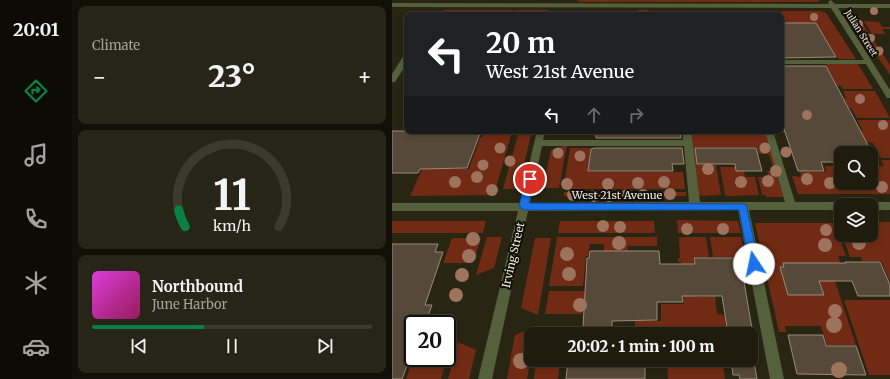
<!DOCTYPE html>
<meta charset="utf-8">
<style>
:root{--surface:#1f1c0e;--page:#272517;--text:#f1f3f6;--muted:#a1a19e;--line:#3c3a2e;--accent:#0b8043}
body{margin:0;font-family:Merriweather,serif;background:var(--page);color:var(--text);height:100vh;display:flex;flex-direction:column;font-size:15px;white-space:nowrap}
*{box-sizing:border-box;margin:0}
p{font-size:13px;color:var(--muted)}
.icon{flex:none;width:22px;height:22px;fill:none;stroke:currentColor;stroke-width:2;stroke-linecap:round;stroke-linejoin:round}
.map{position:relative;flex:1;overflow:hidden}
.details{display:flex;flex-direction:column;gap:6px;padding:6px;background:#110f08;width:320px}
.details>*{flex:none}
.guide{position:absolute;left:12px;top:12px;width:380px;height:122px;border-radius:8px;box-shadow:0 2px 6px #0003,0 0 0 1px var(--line);background:#202124;color:#fff;overflow:hidden}
.controls{position:absolute;left:442px;top:146px;display:grid;gap:8px}
.controls a{display:grid;place-items:center;width:44px;height:44px;border-radius:8px;background:var(--surface);box-shadow:0 2px 6px #0003,0 0 0 1px var(--line);font-size:20px}
.speed{position:absolute;left:12px;top:315px;display:flex;gap:8px;font-size:20px;font-weight:700;text-align:center}
.speed>*{display:grid;place-content:center;width:52px;height:52px;border-radius:50%;background:var(--surface);box-shadow:0 2px 6px #0003,0 0 0 1px var(--line);line-height:1}
.speed .limit{border:2px solid #111;border-radius:6px;background:#fff;color:#111}
.pin{position:absolute;display:grid;place-items:center;width:34px;height:34px;color:#fff;margin:-17px;border:2px solid #fff;border-radius:50%;box-shadow:0 1px 4px #0007}
.me{position:absolute;width:44px;margin:-22px;rotate:349deg;stroke-linejoin:round;filter:drop-shadow(0 0 3px #0008)}
.turn{display:flex;align-items:center;gap:14px;height:84px;padding:0 16px;font-size:18px}
.turn .icon{width:52px;height:52px;stroke-width:2.5}
.turn b{display:block;font-size:28px;line-height:34px}
.lanes{display:flex;align-items:center;height:38px;padding:0 16px;background:#0003;justify-content:center;gap:20px;direction:ltr}
.lanes .off{opacity:.35}
.big{font-size:30px;font-weight:800;line-height:1.1}
.details .widget{flex:1;display:flex;flex-direction:column;justify-content:center;gap:6px;min-width:0;padding:0 14px;border-radius:8px;background:var(--page)}
.details .dial{align-items:center;gap:0}
.dial svg{height:104px;overflow:visible;fill:none;stroke:var(--line);stroke-width:7;stroke-linecap:round;text-anchor:middle}
.dial text{fill:var(--text);stroke:none}
.song{display:flex;align-items:center;gap:12px}
.cover{width:48px;height:48px;border-radius:6px;background:linear-gradient(135deg,hsl(300 70% 55%),hsl(330 70% 35%))}
.played{height:4px;border-radius:2px;background:linear-gradient(90deg,var(--accent) 40%,var(--line) 40%)}
.keys{display:flex;justify-content:space-around;direction:ltr}
.heat{display:flex;justify-content:space-between;align-items:center;font-size:22px;direction:ltr}
.trip{position:absolute;left:132px;top:327px;width:234px;height:40px;border-radius:8px;background:var(--surface);box-shadow:0 2px 6px #0003,0 0 0 1px var(--line);font-weight:800;line-height:40px;text-align:center}
main{display:flex;flex:1;min-height:0}
.tabs{display:flex;flex-direction:column;width:72px;justify-content:space-around;align-items:center;background:#0c0b06;color:var(--muted)}
.tabs .icon{width:28px;height:28px}
.tabs .on{color:var(--accent)}
.tabs b{font-size:18px;color:var(--text)}
.map>svg:first-child{display:block}
</style>
<main>
<nav class="tabs">
<b>20:01</b>
<svg class="icon on" aria-label="directions" viewBox="0 0 24 24"><path d="M12 3l9 9-9 9-9-9zM9 14v-3h6M13 9l2 2-2 2"/></svg>
<svg class="icon" aria-label="music" viewBox="0 0 24 24"><path d="M9 18V5l10-2v13"/><circle cx="6" cy="18" r="3"/><circle cx="16" cy="16" r="3"/></svg>
<svg class="icon" aria-label="phone" viewBox="0 0 24 24"><path d="M5 4h4l2 5-3 2q2 4 5 5l2-3 5 2v4C11 20 4 13 5 4z"/></svg>
<svg class="icon" aria-label="climate" viewBox="0 0 24 24"><path d="M12 3v18M4 7l16 10M4 17L20 7"/></svg>
<svg class="icon" aria-label="car" viewBox="0 0 24 24"><path d="M5 17H2v-5l4-1 3-4h7l3 4 3 1v5h-3M9 17h6M6 11h13"/><circle cx="7" cy="17" r="2"/><circle cx="17" cy="17" r="2"/></svg>
</nav>
<section class="details">
<div class="widget"><p>Climate</p>
<div class="heat"><a>−</a><b class="big">23°</b><a>+</a></div>
</div>
<div class="widget dial"><svg viewBox="0 0 100 80">
<path d="M14 69A42 42 0 1 1 86 69"/>
<path d="M14 69A42 42 0 0 1 9 56" stroke="#0b8043"/>
<text x="50" y="56" font-size="32" font-weight="700">11</text>
<text x="50" y="72" font-size="11">km/h</text>
</svg></div>
<div class="widget">
<div class="song"><i class="cover"></i><div><b>Northbound</b><p>June Harbor</p></div></div>
<div class="played"></div>
<div class="keys"><svg class="icon" aria-label="previous" viewBox="0 0 24 24"><path d="M18 5L8 12l10 7zM5 5v14"/></svg><svg class="icon" aria-label="pause" viewBox="0 0 24 24"><path d="M8 5v14M16 5v14"/></svg><svg class="icon" aria-label="next" viewBox="0 0 24 24"><path d="M6 5l10 7-10 7zM19 5v14"/></svg></div>
</div>
</section>
<div class="map">
<svg width="498" height="379" viewBox="0 0 498 379">
<rect width="100%" height="100%" fill="#292513"/>
<!-- green -->
<path fill="#712a14" d="M184,0H428L425,2H188Z
M52,10H122L120,15H49Z
M123,10H156L154,15H121Z
M246,10H257L258,12L284,11H288L289,15H246Z
M389,11H428L434,13L464,59H446C442,52 437,48 434,43L436,42L424,23L395,26Z
M455,14H464L498,65V75L463,23L459,21Z
M472,21L487,22L490,27H498V29H490L493,33L491,34H480Z
M434,64H466L481,89H451L449,86L420,82H443Z
M451,91H483L498,118H465L459,108H457L452,98H454Z
M465,120H498V158H489L481,143L417,133H391L389,121H409L424,131H471Z
M127,131H140L126,189H111Z
M298,131H374L393,197H374V195H370L366,177H377L375,171H382L377,154H367L365,147H304L307,165H324L329,195L305,196Z
M92,132H120L102,195L18,196L32,165H48L47,169H77L88,138L90,137Z
M175,145L167,188H151L159,150Z
M178,148H198L196,172H291L293,189H171Z
M489,160H498V194H406L400,176L409,177L408,172H435L433,166H449V183H479V166H492Z
M328,167H343L344,171H352L353,177H363L367,195L336,196L333,195Z
M172,192H294V196H172Z
M285,220L346,221L349,233H286Z
M0,221H94L91,233H0Z
M168,221H262L263,233H166Z
M479,222H498V282L489,261H470L469,257H458L450,235H479Z
M363,223H442L454,256H446L452,275H441L464,345H435L429,326H393L394,332H387Z
M95,237H110L102,268L84,275Z
M165,237H265V246H236L235,257H211L212,244H198L196,256H194L191,286H157Z
M287,237H314L317,257L301,258L305,297L323,296L325,314L332,315L335,333H242L243,321H269V304H292L289,262H286V258H288Z
M318,237H349L353,257H321Z
M60,238H89L81,263H51Z
M143,238H159L146,315L129,308Z
M157,291H195L204,311H191L190,314H153Z
M452,300H498V375H477Z
M144,326L143,334H139V357L135,379H115L123,335Z
M149,329H241V334H148Z
M66,342L84,350L77,379H56Z
M55,344H59L49,379H14L18,367H22L25,358H55Z
M144,360H171L168,362L166,379H142Z
M275,360H330L333,379H276Z"/>
<!-- building -->
<path fill="#57493a" stroke="#9a8a7a" d="M389,23H424L444,57L389,58Z
M389,66H434L485,162H479V153H449V162H429L432,171H406L389,120Z
M0,131H89L75,168L28,169L26,173H0Z
M204,131H288L289,138H204Z
M203,148H290L292,164H280L281,171H196L199,149Z
M303,148H364L370,171H344L343,164H305Z
M0,244H46L43,252H51L33,305H40L33,324H21V350L10,379H0Z
M198,251H267L268,264H303L302,258H348L360,329H356L357,334H336L330,296H290L291,302H265V320L220,321V327H191L195,258H197Z
M453,262H488L498,285V296H466L460,281H427L432,295H396L388,267H392L391,263H454Z
M396,335H431L434,346H464L474,375L405,374Z
M359,346L365,379H348L347,375H341L339,360H359Z
M176,360H253V379H174Z"/>
<g fill="none" stroke-linecap="round" stroke-linejoin="round">
<!-- minor -->
<path fill="#55613d" fill-rule="evenodd" d="M439,0L443,4H498V8H446L498,90V98H495L474,64H389V60H472L439,8L0,7V3L437,4L436,2Z
M12,55H15V63L3,82H0V74Z
M145,131H153L151,140H291V131H299L308,202H393L373,131H381L403,202H449L454,205H449V210H357L392,379H378L346,210L136,211L100,379H86L126,211H0V203H128ZM150,146H292L297,202L138,203Z
M479,202H498V210H479V205H474Z"/>
</g>
<!-- trees -->
<g fill="#9e735e">
<circle cx="482" cy="11" r="4"/>
<circle cx="422" cy="17" r="4"/>
<circle cx="467" cy="24" r="4"/>
<circle cx="479" cy="38" r="4"/>
<circle cx="487" cy="51" r="4.5"/>
<circle cx="468" cy="99" r="5"/>
<circle cx="415" cy="115" r="5"/>
<circle cx="491" cy="125" r="5"/>
<circle cx="108" cy="148" r="5.5"/>
<circle cx="373" cy="148" r="5.5"/>
<circle cx="394" cy="152" r="5.5"/>
<circle cx="166" cy="153" r="5.5"/>
<circle cx="188" cy="156" r="5.5"/>
<circle cx="118" cy="161" r="5.5"/>
<circle cx="91" cy="165" r="5.5"/>
<circle cx="316" cy="169" r="6"/>
<circle cx="384" cy="171" r="6"/>
<circle cx="85" cy="177" r="6"/>
<circle cx="415" cy="179" r="6"/>
<circle cx="376" cy="181" r="6"/>
<circle cx="63" cy="182" r="6"/>
<circle cx="272" cy="182" r="6"/>
<circle cx="349" cy="182" r="6"/>
<circle cx="246" cy="183" r="6"/>
<circle cx="438" cy="183" r="6"/>
<circle cx="175" cy="184" r="6"/>
<circle cx="216" cy="184" r="6"/>
<circle cx="490" cy="187" r="6"/>
<circle cx="100" cy="190" r="6"/>
<circle cx="278" cy="194" r="6"/>
<circle cx="181" cy="195" r="6"/>
<circle cx="235" cy="195" r="6"/>
<circle cx="251" cy="195" r="6"/>
<circle cx="202" cy="196" r="6"/>
<circle cx="217" cy="196" r="6"/>
<circle cx="211" cy="226" r="6"/>
<circle cx="228" cy="227" r="6"/>
<circle cx="295" cy="229" r="6"/>
<circle cx="331" cy="229" r="6"/>
<circle cx="434" cy="230" r="6"/>
<circle cx="81" cy="239" r="7"/>
<circle cx="227" cy="243" r="7"/>
<circle cx="467" cy="243" r="7"/>
<circle cx="433" cy="245" r="7"/>
<circle cx="175" cy="254" r="7"/>
<circle cx="77" cy="256" r="7"/>
<circle cx="177" cy="274" r="7"/>
<circle cx="70" cy="275" r="7"/>
<circle cx="64" cy="295" r="7"/>
<circle cx="188" cy="305" r="7"/>
<circle cx="443" cy="311" r="7"/>
<circle cx="442" cy="325" r="8"/>
<circle cx="129" cy="361" r="8"/>
<circle cx="447" cy="370" r="8"/>
</g>
<!-- route -->
<path fill="#1a73e8" stroke="#114b97" d="M138,176L143,179L137,203L354,204L367,264L366,267H358L357,264L347,210H132L127,206L134,179Z"/>
<g text-anchor="middle" stroke-width="4" stroke-linejoin="round" paint-order="stroke">
<!-- far-street labels -->
<g font-size="9" fill="#eceade" stroke="#100e07">
<text transform="translate(469 33) rotate(58)" y="3">Julian Street</text>
</g>
<!-- street labels -->
<g font-size="11" fill="#eceade" stroke="#100e07">
<text x="225" y="199">West 21st Avenue</text>
<text transform="translate(121 255) rotate(-77)" y="4">Irving Street</text>
</g>
</g>
</svg>
<div class="controls">
<a><svg class="icon" aria-label="search" viewBox="0 0 24 24"><circle cx="10" cy="10" r="6"/><path d="M15 15l6 6"/></svg></a>
<a><svg class="icon" aria-label="layers" viewBox="0 0 24 24"><path d="M12 4l9 5-9 5-9-5zM3 14l9 5 9-5"/></svg></a>
</div>
<div class="speed"><div class="limit">20</div></div>
<div class="pin" style="left:138px;top:179px;background:#d93025"><svg class="icon" aria-label="arrive" viewBox="0 0 24 24"><path d="M6 21V4h12l-3 4 3 4H6"/></svg></div>
<svg class="me" style="left:362px;top:264px" viewBox="-20 -20 40 40"><circle r="19" fill="#fff"/><path d="M0-13L10 11 0 6-10 11z" fill="#1a73e8"/></svg>
<div class="trip">20:02 · 1 min · 100 m</div>
<div class="guide">
<div class="turn"><svg class="icon" aria-label="left" viewBox="0 0 24 24"><path d="M17 20v-9H6M10 6l-5 5 5 5"/></svg><div><b>20 m</b>West 21st Avenue</div></div>
<div class="lanes"><svg class="icon" aria-label="left" viewBox="0 0 24 24"><path d="M17 20v-9H6M10 6l-5 5 5 5"/></svg><svg class="icon off" aria-label="ahead" viewBox="0 0 24 24"><path d="M12 20V5M6 11l6-6 6 6"/></svg><svg class="icon off" aria-label="right" viewBox="0 0 24 24"><path d="M7 20v-9h11M14 6l5 5-5 5"/></svg></div>
</div>
</div>
</main>
